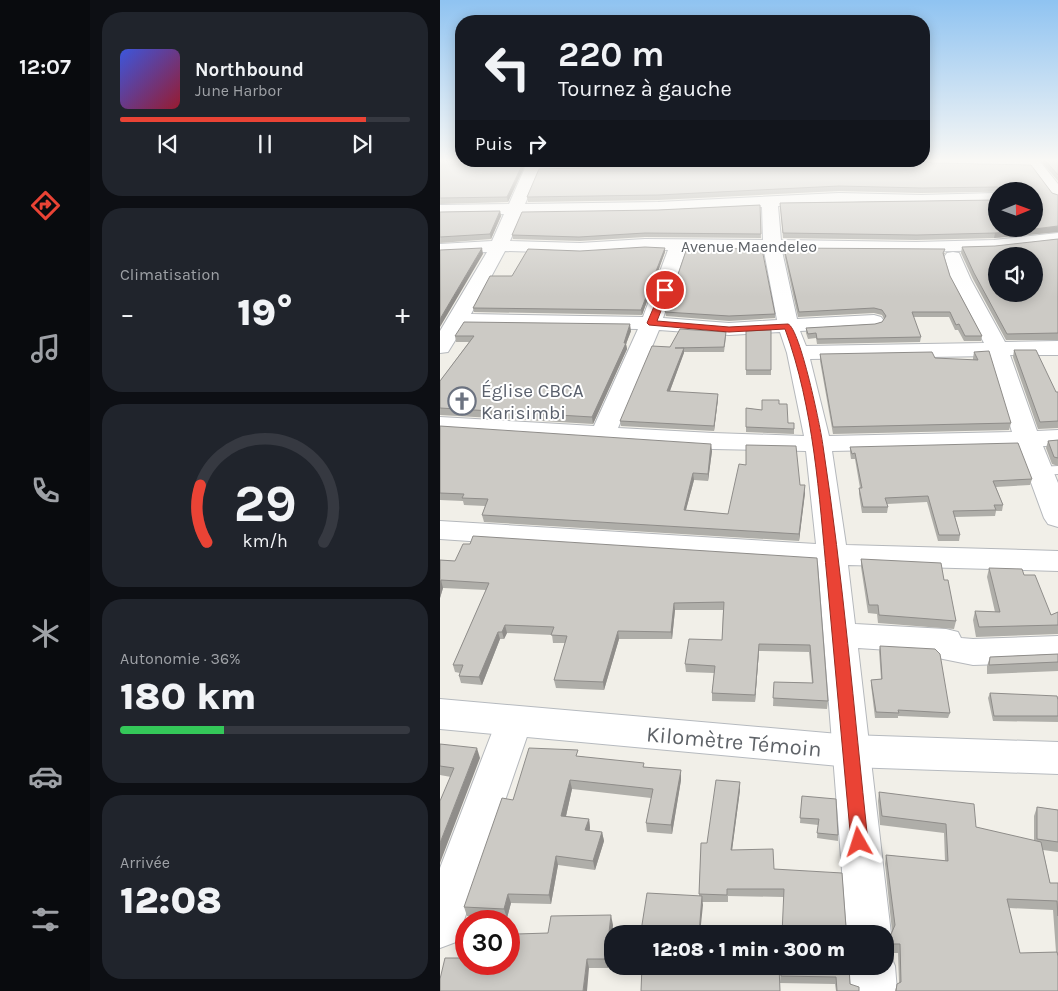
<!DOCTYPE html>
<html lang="fr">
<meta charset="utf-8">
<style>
:root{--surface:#171b24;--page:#20242c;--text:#f1f3f6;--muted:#9ea1a6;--line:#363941;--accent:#ea4335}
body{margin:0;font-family:Karla,sans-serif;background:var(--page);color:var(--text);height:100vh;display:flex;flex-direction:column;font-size:19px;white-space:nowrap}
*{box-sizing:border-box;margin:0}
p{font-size:16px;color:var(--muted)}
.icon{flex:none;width:28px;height:28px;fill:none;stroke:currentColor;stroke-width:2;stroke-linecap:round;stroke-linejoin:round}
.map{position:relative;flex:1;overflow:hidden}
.drawer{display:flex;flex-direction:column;gap:12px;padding:12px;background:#0d0f14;width:350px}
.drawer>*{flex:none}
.banner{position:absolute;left:15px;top:15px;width:475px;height:152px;border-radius:20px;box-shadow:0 2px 12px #0003;background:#171b24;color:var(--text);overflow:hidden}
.needle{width:32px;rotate:89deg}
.buttons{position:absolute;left:548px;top:182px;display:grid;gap:10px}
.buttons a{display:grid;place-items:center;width:55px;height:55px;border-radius:50%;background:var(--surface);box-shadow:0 2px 12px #0003;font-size:25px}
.speed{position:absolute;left:15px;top:910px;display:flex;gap:10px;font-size:25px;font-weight:700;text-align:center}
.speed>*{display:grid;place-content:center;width:65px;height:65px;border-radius:50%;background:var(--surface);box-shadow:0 2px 12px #0003;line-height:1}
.speed .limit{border:8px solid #d22;background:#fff;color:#111}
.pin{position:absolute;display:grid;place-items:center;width:42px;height:42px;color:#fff;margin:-21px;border:2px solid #fff;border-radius:50%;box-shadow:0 1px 5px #0007}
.me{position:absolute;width:55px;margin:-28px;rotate:354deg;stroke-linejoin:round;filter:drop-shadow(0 0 4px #0008)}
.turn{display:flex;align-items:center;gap:18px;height:105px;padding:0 20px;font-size:22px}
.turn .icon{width:65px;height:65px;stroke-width:2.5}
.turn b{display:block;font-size:35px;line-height:42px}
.then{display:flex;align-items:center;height:48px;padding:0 20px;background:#0003;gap:10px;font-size:19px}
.big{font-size:38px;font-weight:800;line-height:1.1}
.drawer .tile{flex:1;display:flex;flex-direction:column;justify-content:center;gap:8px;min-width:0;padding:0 18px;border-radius:20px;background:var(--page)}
.drawer .dial{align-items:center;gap:0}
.dial svg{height:130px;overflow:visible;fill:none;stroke:var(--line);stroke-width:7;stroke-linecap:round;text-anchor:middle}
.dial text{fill:var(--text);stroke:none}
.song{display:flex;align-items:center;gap:15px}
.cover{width:60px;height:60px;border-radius:8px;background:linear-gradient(135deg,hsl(230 70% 55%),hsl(350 70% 35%))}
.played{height:5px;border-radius:2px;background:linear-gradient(90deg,var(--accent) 85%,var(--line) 85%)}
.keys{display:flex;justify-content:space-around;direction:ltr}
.heat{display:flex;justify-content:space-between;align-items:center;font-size:28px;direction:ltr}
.charge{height:8px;border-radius:4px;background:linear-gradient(90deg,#34c759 36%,var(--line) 0)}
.trip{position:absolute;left:164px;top:925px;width:290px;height:50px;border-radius:20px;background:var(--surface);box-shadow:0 2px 12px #0003;font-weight:800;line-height:50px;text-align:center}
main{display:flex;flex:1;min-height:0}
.tab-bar{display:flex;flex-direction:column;width:90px;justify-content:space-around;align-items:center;background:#090b0e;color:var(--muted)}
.tab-bar .icon{width:35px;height:35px}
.tab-bar .selected{color:var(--accent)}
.tab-bar b{font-size:22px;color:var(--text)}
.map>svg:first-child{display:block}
</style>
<main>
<nav class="tab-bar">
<b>12:07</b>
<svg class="icon selected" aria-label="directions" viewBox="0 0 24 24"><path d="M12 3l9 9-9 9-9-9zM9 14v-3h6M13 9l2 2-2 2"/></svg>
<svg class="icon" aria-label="music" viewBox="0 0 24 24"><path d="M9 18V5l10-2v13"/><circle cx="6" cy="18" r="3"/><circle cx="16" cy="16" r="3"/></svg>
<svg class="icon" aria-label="phone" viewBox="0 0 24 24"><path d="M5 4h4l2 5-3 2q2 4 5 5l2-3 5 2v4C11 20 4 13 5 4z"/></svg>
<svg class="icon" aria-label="climate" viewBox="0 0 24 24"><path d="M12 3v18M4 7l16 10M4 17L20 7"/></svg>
<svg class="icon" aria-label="car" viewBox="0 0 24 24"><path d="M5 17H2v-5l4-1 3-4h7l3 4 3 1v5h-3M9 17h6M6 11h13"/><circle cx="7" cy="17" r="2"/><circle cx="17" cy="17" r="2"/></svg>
<svg class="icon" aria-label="filters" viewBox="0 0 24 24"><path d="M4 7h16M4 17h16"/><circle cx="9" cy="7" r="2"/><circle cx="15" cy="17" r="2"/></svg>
</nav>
<section class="drawer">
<div class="tile">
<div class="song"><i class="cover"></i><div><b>Northbound</b><p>June Harbor</p></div></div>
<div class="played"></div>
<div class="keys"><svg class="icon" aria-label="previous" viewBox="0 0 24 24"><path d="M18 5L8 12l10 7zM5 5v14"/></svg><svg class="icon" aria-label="pause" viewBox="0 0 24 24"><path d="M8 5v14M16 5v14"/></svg><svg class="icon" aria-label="next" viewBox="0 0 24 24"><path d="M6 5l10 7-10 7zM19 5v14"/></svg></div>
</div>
<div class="tile"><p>Climatisation</p>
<div class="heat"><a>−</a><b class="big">19°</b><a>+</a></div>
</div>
<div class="tile dial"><svg viewBox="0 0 100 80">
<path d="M14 69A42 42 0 1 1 86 69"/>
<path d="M14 69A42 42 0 0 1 10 34" stroke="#ea4335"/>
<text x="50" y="56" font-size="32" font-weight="700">29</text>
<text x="50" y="72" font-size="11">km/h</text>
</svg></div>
<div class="tile"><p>Autonomie · 36%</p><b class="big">180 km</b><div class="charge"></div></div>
<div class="tile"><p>Arrivée</p><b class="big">12:08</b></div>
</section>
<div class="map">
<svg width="618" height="991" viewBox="0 0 618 991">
<rect width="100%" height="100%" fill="#f1efe8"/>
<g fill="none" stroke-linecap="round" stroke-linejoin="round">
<!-- lane casing -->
<g stroke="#b5b8bc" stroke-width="2">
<path id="lane" d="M618,466V474L600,475L593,471L600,467Z"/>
</g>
<!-- street casing -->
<g stroke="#b5b8bc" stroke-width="2">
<path id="street" d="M484,159H598L618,184V199L612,197L591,168C573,168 481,171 473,161H484Z
M88,161H102L101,163L376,161L369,165L98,172L85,204L218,202L399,193L481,195L556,193V203C483,205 411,202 338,206L341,240L476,242L554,240L618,233V243L554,250L476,252L342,251L357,319L434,315L441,317L444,321L441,325L434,327L360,331L366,346L544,343L511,280L504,257L507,253L513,252L519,253L531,280L565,342L618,341V355H570L597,431L618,430V446H603L618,483V527L608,524L604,518L578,447L392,451L406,545L618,551V571L408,565L415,624L506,629L518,632L521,638L533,639L618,636V662L533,665L498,658L495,653L418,648L451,934L445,949L448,950L455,966L457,991H411L409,966H445V934H407L378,564L0,539V521L376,544L366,451L273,449L0,431V417L154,426L198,329L24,326L8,352L0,353V331L47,252L0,254V244L52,241L64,214L0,215V205L69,204ZM322,207L323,240L205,239L140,243L70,241L81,214L218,212ZM205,249L228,250L203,317L31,314L65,251L140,253ZM246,250L324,251L337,320L289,323L223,318ZM219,330L289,335L340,332L347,353L364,436L273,433L178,428ZM549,356L572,432L389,436L370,359Z
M74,707L87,712L92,722L22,926L16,942L0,948V868L56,722L61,712Z"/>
</g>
<!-- secondary casing -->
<g stroke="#b6babf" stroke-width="2">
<path id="secondary" d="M0,699L410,735L618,742V774L410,767L0,729Z"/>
</g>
<!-- lane -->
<use href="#lane" fill="#fff" fill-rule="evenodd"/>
<!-- street -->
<use href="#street" fill="#fff" fill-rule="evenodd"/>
<!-- secondary -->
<use href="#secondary" fill="#fff" fill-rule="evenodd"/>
</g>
<!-- wall -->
<path fill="#afaea9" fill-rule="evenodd" d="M0,159L87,161L68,202L0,204Z
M599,159H618V181Z
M369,162L612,193L618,195V232L554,238L476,240L343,238L340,203L556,200L594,191L481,193L399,191L218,200L88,202L87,197Z
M320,205L321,238L205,237L140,241L73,239L72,235L218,210Z
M60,211L61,216L51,239L0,243V212Z
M618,239V340H566L533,279L521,253L522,247L555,246Z
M344,248L505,253L504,255L510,276L542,336L541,341H524L518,330H515L509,317H473L481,337L480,342L377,344L376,338L368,339L366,333V328L435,324L442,322L444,319L442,315L434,313L358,317L344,253Z
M225,252L202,315L34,312L33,308L72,276Z
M225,312L335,314V318L289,321L226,316Z
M331,330V375H306V331Z
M191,331L186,344L187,349L153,424L0,415V381L29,342H16L15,336Z
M286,337L284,352H244L230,391L278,399L274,431L181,426L180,421L230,347Z
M574,350L616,392H618V428L598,429L573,357Z
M534,352L571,423L569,430L393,434L380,361V354L533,360V358Z
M339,404L348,423L354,429V434L306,432V408L322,410Z
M0,426L272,451L268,481L254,480L246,510L288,514L360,485L365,493L359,541L44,522L42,515L45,506L24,505L23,501L0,500Z
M618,440V466L612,464L606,448L608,441Z
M410,447L592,479L590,485L556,487L563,505L562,511H556L555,516L515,517L520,535L519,541H498L487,502L447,504L448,507L447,513H422L419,494V488H420L415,459H411L410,452Z
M377,558L388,701L387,709L333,706L334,682L372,683L369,652L319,651L315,702L272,701V693L274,673L246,672L245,664L282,640L283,610H235L232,639H179L164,690L116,688L114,680L125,643H113L112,635L67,633L64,639H60L42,685L21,683L19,676L20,673L15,672L13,665L46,590L3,588L0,598V560L15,561Z
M421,559L504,580L516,621L514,629L438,623L437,614L428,613L421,567Z
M549,568L584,575L611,615L618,612V634L536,637L533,620L535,611L555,612L547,577Z
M440,646L510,713L508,718L458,716V718H435L431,685V680L441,679L439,651Z
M618,654V671L547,674V666L550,657Z
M550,693L618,700V722L553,721L548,698Z
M0,744L40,758L11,777L0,775Z
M139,756L205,767L241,780L232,834L207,832L206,823L211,798L132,789L126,816L149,819L150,828V831L162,832L164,841L155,870L118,865L111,904L71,903L67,918L27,916L24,907L73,800Z
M300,790L292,850L334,869L406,927L413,934L343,897L288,896V902H262L260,934H201V931L259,896L261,843H267Z
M439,792L536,827L594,841V816L597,807L618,810V852L603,850L610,883H618V991H455L457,984L459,983L458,953H451L447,948L449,939L452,931L445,864L446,855L505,861L504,833L440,825L438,801ZM569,908L613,910L616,952L580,953Z
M362,796L398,835V841L377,838L378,825L360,823Z
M173,925L168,968H149L108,933Z
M341,966H409L410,984L419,991H396L395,984L340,983Z"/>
<!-- shaded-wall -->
<path fill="#8f8d8a" d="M84,161H87L68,202L67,197Z
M60,211L61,216L51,239L50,234Z
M618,226V232L554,238L555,233Z
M42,248L43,254L0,327V319Z
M225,248V252L202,315L201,310Z
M190,324L191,331L186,344L187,349L153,424L152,417L184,343Z
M244,348V353L228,396L227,391Z
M278,394V399L274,431V426Z
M271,444L272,451L268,481V474Z
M253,473L254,480L244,517V510Z
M365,485V493L359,541V534Z
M1,580L3,588L0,598V584Z
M234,603L235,610L232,639L231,632Z
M65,625L67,633L64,639L62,632Z
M178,631L179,639L164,690L163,682Z
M58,632L60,639L42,685L39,677Z
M319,644V651L315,702V695Z
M37,748L40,758L0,863V843Z
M241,770V780L232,834L231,825Z
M130,780L132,789L124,825L121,816Z
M300,782V790L291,858V850Z
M149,819L150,828L147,839L145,830Z
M162,832L164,841L155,870L153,861Z
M116,856L118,865L111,904L109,895Z
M68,894L71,903L67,918L64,909Z
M262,896L263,905L260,934H259Z
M171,915L173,925L168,968L166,959Z
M147,959L149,968L147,991H143Z"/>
<!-- building -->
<path fill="#cccac5" stroke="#8f8d8a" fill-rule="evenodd" d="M0,159H21V161H84L67,197L0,198Z
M604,159H618V175Z
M370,161H481L493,163L591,165L612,193L618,195V226L594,229V191H558V187L482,188L399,186L218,195L87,197L99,169L369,162Z
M556,200V229H594L555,233L477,235L343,233L340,203Z
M320,205L321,234L205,233L139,237L72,235L82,212L218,210Z
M60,211L50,234L0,237V212Z
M618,239V333L567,334L534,273L522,247L555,246ZM556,256H594V294H556Z
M205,247L225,248L201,310L33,308L50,276H72L88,249L140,251Z
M42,248L0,319V250Z
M247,248L322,249L335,314L289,316L225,312Z
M344,248L505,249L503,253L510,276L542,336H525L519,324L516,325L510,312H472L481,337L377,339L376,333L368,334L366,328L435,324L442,322L446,316L442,310L434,308L359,312Z
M24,322L190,324L184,343H186L152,417L0,408V381L34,336H15Z
M240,329L286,332L284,347L235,348H244L227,391L278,394L274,426L180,421L212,346L230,347Z
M331,330V370H306V331Z
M574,350H596L616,392H618V421L600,422Z
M549,351L571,423L393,427L380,354L492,352L495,358L538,360L534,352Z
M322,400H339V404H347L348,423H354V429L306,427V408L322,410Z
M0,426L271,444L268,474L253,473L244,510L288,514L299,464L306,465V445L356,446L360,485H365L359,534L42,515L48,499L22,498L24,494L0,493Z
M618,440V458L614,457L608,441Z
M578,443L592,479L553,481L563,505H554L556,510L513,511L520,535H499L488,496L445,498L448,507H423L419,488H422L415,453L412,454L410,447Z
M33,536L377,558L388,701L333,698L334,682L373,683L370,645L319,644L315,695L272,693L275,666L245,664L249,639L282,640L284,602L234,603L231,632L178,631L163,682L114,680L127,636L111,635L114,627L65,625L62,632H58L39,677L19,676L23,665H13L49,583L1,580L0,584V560L15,561L23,544H30Z
M421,559L501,563L504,580H508L516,621L439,615L438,605H429Z
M549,568L582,569L584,575H595L611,615L618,612V625L539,627L535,611L560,612Z
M440,646L495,649L500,654L510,713L458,710L459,713L436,712L431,680L442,679Z
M618,654V662L549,665L550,657Z
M550,693L617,696L618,700V716H554Z
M0,744L37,748L0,843V801L14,768L0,766Z
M89,748L138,750L136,756L204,763L203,767L241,770L231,825L206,823L213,789L130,780L121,816L149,819L145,830L162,832L153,861L116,856L109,895L68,894L64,909L24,907L62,798L73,800Z
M276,780L300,782L291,850L333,849L334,869L402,873L406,927L413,929V934H342L344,889H287V895L259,894L261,843H267Z
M439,792L534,804L536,827L601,842L610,883H618V916L617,901L567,899L580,953L617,952L618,956V991H456L457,984L461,982L460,944H453L449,939L455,925L446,855L508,861L506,824L442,816Z
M362,796L396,799L398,835L377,833L379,819L360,818Z
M597,807L618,810V842L597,839Z
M207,893L262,896L259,934H205V931H201Z
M171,915L166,959H147L143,991H0V979L5,958H26V964H69V958H73L77,934L108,933L111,916Z
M202,966H339L340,991H201Z
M341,966H409L410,984L419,987V991H397L396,977L341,976Z"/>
<!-- sky -->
<linearGradient id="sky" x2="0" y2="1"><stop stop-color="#8fc3f1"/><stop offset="0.54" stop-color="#f9f8f5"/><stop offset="1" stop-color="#f9f8f5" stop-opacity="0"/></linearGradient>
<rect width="618" height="297" fill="url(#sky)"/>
<!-- route -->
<path fill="#ea4335" stroke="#982c22" d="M225,287L229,290L217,321L289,327L348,324C360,328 381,429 383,446C403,577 414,710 428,842L425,848L419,850L413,848L411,842C403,754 395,666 387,578C379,495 374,408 345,329L289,332L209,325L207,323L221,290Z"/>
<!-- icons -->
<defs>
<g id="church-ring" transform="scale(1.4375)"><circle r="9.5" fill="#fff" stroke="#6b7280" stroke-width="1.5"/><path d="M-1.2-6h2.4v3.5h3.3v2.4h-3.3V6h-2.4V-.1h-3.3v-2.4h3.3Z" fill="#6b7280"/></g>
</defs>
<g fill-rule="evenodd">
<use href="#church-ring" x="22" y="401"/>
</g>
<g text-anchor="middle" stroke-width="4" stroke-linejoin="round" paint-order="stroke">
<!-- far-street labels -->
<g font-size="16" fill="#5f6368" stroke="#fff">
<text x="309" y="252">Avenue Maendeleo</text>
</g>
<!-- worship labels -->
<g font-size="19" fill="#5b616d" stroke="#fff" text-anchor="start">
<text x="41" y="397">Église CBCA<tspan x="41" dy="22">Karisimbi</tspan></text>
</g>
<!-- near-street labels -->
<g font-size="22" fill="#5f6368" stroke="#fff">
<text transform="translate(294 741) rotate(5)" y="8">Kilomètre Témoin</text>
</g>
</g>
</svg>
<div class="buttons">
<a><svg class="needle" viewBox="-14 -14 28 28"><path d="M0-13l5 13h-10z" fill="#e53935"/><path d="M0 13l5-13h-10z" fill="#9ea1a6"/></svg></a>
<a><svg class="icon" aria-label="sound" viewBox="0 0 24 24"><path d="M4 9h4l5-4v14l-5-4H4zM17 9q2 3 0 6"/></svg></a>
</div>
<div class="speed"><div class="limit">30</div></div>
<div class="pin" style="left:225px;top:290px;background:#d93025"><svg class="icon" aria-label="arrive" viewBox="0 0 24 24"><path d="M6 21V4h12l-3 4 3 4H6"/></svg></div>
<svg class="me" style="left:419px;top:842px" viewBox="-20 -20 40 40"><path d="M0-17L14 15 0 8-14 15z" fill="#ea4335" stroke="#fff" stroke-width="4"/></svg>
<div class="trip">12:08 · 1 min · 300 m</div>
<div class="banner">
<div class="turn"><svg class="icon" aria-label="left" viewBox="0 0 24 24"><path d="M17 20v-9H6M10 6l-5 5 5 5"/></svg><div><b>220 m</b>Tournez à gauche</div></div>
<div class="then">Puis<svg class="icon" aria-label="right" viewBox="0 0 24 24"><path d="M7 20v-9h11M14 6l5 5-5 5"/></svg></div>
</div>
</div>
</main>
